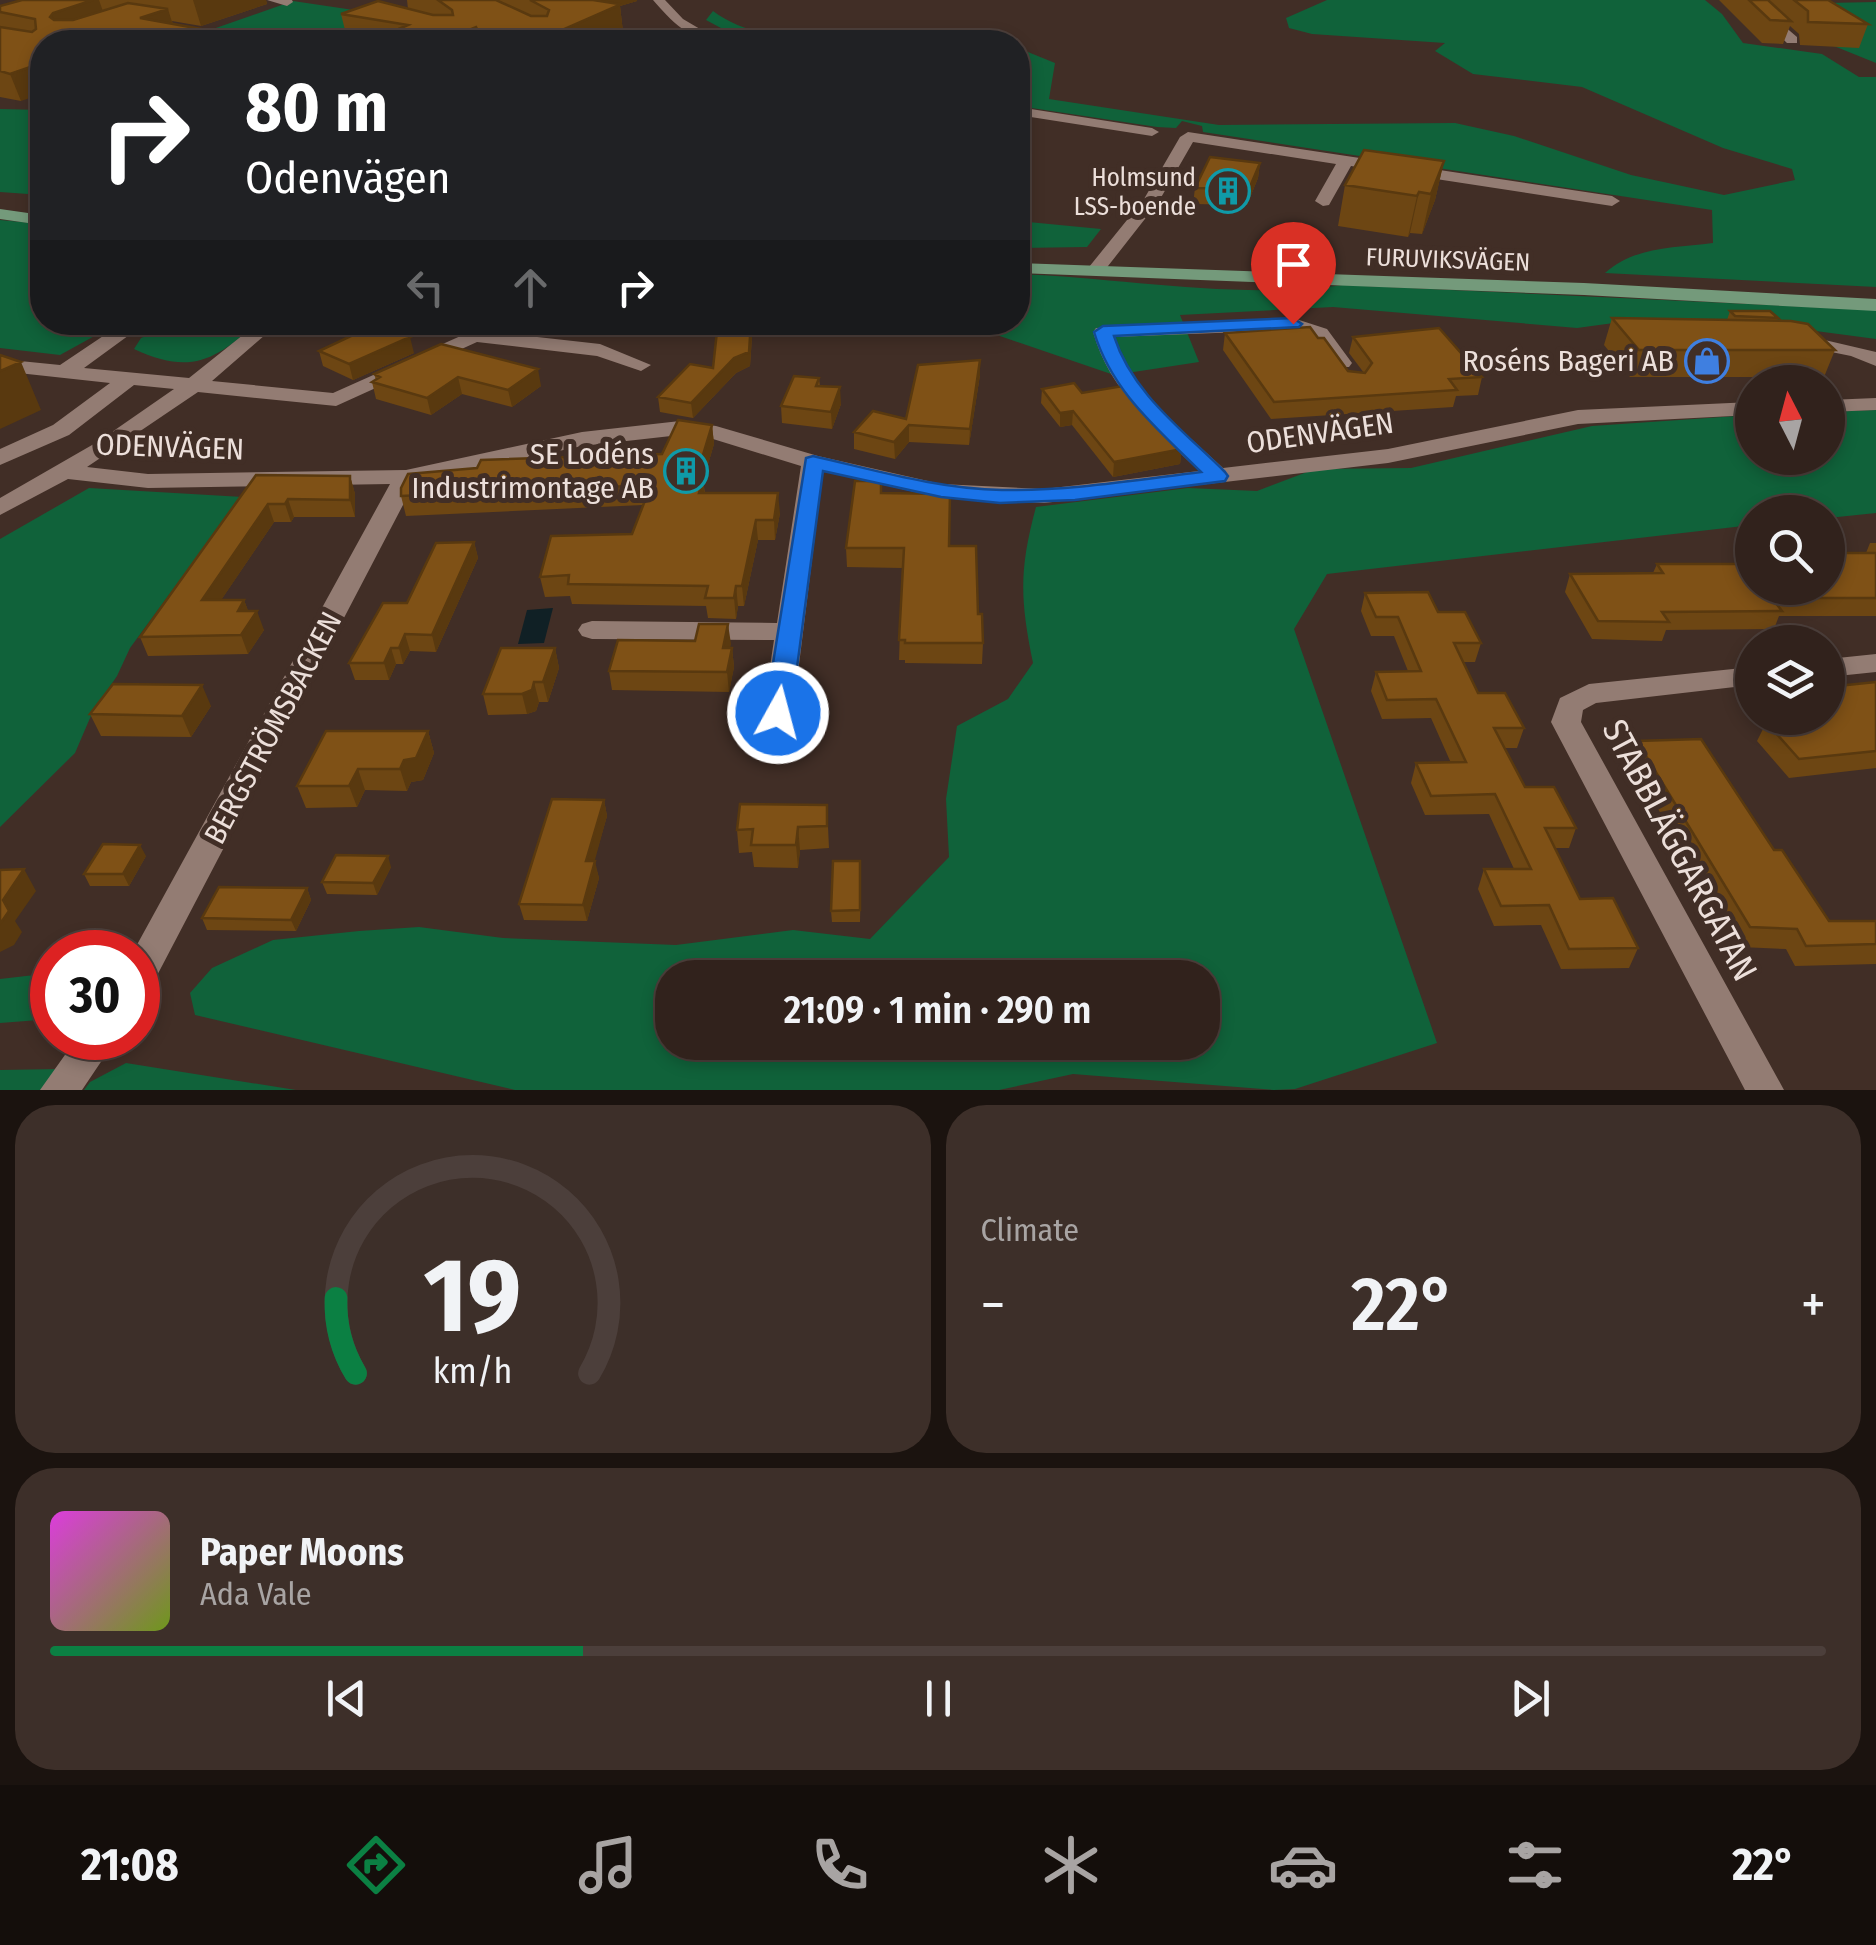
<!DOCTYPE html>
<meta charset="utf-8">
<style>
:root{--surface:#31221c;--page:#3d2f29;--text:#f1f3f6;--muted:#a8a4a3;--line:#4c3f3b;--accent:#0b8043}
body{margin:0;font-family:"Fira Sans Condensed",sans-serif;background:var(--page);color:var(--text);height:100vh;display:flex;flex-direction:column;font-size:38px;white-space:nowrap}
*{box-sizing:border-box;margin:0}
p{font-size:32px;color:var(--muted)}
.icon{flex:none;width:55px;height:55px;fill:none;stroke:currentColor;stroke-width:2;stroke-linecap:round;stroke-linejoin:round}
.map{position:relative;height:1090px;overflow:hidden}
.sheet{display:flex;flex-direction:column;gap:15px;padding:15px;background:#1b130f;flex:1}
.sheet>*{flex:none}
.hud{position:absolute;left:30px;top:30px;width:1000px;height:305px;border-radius:40px;box-shadow:0 5px 15px #0003,0 0 0 2px var(--line);background:#202124;color:#fff;overflow:hidden}
.needle{width:65px;rotate:354deg}
.fabs{position:absolute;left:1735px;top:365px;display:grid;gap:20px}
.fabs a{display:grid;place-items:center;width:110px;height:110px;border-radius:50%;background:var(--surface);box-shadow:0 5px 15px #0003,0 0 0 2px var(--line);font-size:50px}
.speed{position:absolute;left:30px;top:930px;display:flex;gap:20px;font-size:50px;font-weight:700;text-align:center}
.speed>*{display:grid;place-content:center;width:130px;height:130px;border-radius:50%;background:var(--surface);box-shadow:0 5px 15px #0003,0 0 0 2px var(--line);line-height:1}
.speed .limit{border:15px solid #d22;background:#fff;color:#111}
.pin{position:absolute;display:grid;place-items:center;width:85px;height:85px;color:#fff;margin:-102px -42px;border-radius:50% 50% 50% 0;rotate:-45deg;box-shadow:0 0 10px #0007}
.pin .icon{rotate:45deg}
.me{position:absolute;width:110px;margin:-55px;rotate:7deg;stroke-linejoin:round;filter:drop-shadow(0 0 8px #0008)}
.turn{display:flex;align-items:center;gap:35px;height:210px;padding:0 50px;font-size:45px}
.turn .icon{width:130px;height:130px;stroke-width:2.5}
.turn b{display:block;font-size:70px;line-height:85px}
.lanes{display:flex;align-items:center;height:95px;padding:0 50px;background:#0003;justify-content:center;gap:50px;direction:ltr}
.lanes .off{opacity:.35}
.big{font-size:75px;font-weight:600;line-height:1.1}
.sheet .widget{flex:1;display:flex;flex-direction:column;justify-content:center;gap:15px;min-width:0;padding:0 35px;border-radius:40px;background:var(--page)}
.sheet .dial{align-items:center;gap:0}
.dial svg{height:260px;overflow:visible;fill:none;stroke:var(--line);stroke-width:7;stroke-linecap:round;text-anchor:middle}
.dial text{fill:var(--text);stroke:none}
.song{display:flex;align-items:center;gap:30px}
.cover{width:120px;height:120px;border-radius:15px;background:linear-gradient(135deg,hsl(300 70% 55%),hsl(80 70% 35%))}
.played{height:10px;border-radius:5px;background:linear-gradient(90deg,var(--accent) 30%,var(--line) 30%)}
.keys{display:flex;justify-content:space-around;direction:ltr}
.heat{display:flex;justify-content:space-between;align-items:center;font-size:55px;direction:ltr}
.sheet .tiles{flex:1;display:grid;gap:15px;grid-template-columns:1fr 1fr}
.widget:last-child{grid-column:span 2}
.trip{position:absolute;left:655px;top:960px;width:565px;height:100px;border-radius:40px;background:var(--surface);box-shadow:0 5px 15px #0003,0 0 0 2px var(--line);font-weight:600;line-height:100px;text-align:center}
.tab-bar{display:flex;height:160px;justify-content:space-around;align-items:center;background:#140e0b;color:var(--muted)}
.tab-bar .icon{width:70px;height:70px}
.tab-bar .on{color:var(--accent)}
.tab-bar b{font-size:45px;color:var(--text)}
.map>svg:first-child{display:block}
</style>
<div class="map">
<svg width="1876" height="1090" viewBox="0 0 1876 1090">
<rect width="100%" height="100%" fill="#412e26"/>
<!-- green -->
<path fill="#10623a" fill-rule="evenodd" d="M1327,0H1705L1722,14L1743,43L1822,54L1859,77H1876V287L1605,273C1635,246 1675,248 1713,243L1712,210L1203,132L1202,126L1182,121L1176,128L1157,127L1025,107L1018,101V87L1028,75L1018,71V48L1055,63L1049,99L1219,125L1455,123L1514,136L1631,175L1724,195L1795,180L1792,169L1723,148L1582,87L1473,74L1435,51L1445,43L1312,34L1289,28L1286,18Z
M293,1L394,16L323,42H222L190,37Z
M1876,2V63L1824,42L1826,3Z
M713,11C758,45 830,39 884,42H747L706,20Z
M0,109L42,110V195L0,192Z
M0,220L42,224V322L118,323L60,355L0,348Z
M1018,221L1101,229L1087,247L1018,248Z
M1018,274C1124,278 1237,300 1343,285L1876,310V339L1740,321L1621,322L1577,328L1333,307L1180,315L1199,362L1114,375L962,323L1018,322Z
M177,323H257C214,361 190,375 134,349L141,338Z
M1876,410V513L1828,518V512H1752V525L1327,574L1294,629L1437,1043L1295,1089L1274,1090L1073,1074L999,1090H515L195,1015L190,993L212,968L273,940L359,931L419,927L503,938L676,945L793,930L870,939L949,857L946,799L957,726L1008,699L1033,663C1020,599 1019,570 1036,507L1188,488L1257,491L1315,469L1411,468L1592,426L1752,415V458H1828V412ZM672,978H1202V1042H672Z
M89,488L243,497L234,520L199,554L130,648L117,676L93,711L75,753L0,827V539Z
M52,973V1019L0,1023V979Z
M126,1063L296,1090H84L90,1082Z
M62,1069L44,1090H0V1070Z"/>
<!-- water -->
<path fill="#102025" d="M553,608L544,643L518,644L527,610Z"/>
<g fill="none" stroke-linecap="round" stroke-linejoin="round">
<!-- minor -->
<path fill="#937c73" fill-rule="evenodd" d="M267,0H292L293,2L287,6Z
M653,0H665L683,19L722,42C693,44 671,21 653,0Z
M1741,0H1754L1797,37V43H1787Z
M1018,107L1152,128L1159,132L1152,136L1018,115Z
M1188,132L1612,196L1620,201L1612,206L1351,166L1329,205L1323,206L1315,201L1336,164L1193,142L1159,201L1101,275H1089V267L1144,199L1180,137Z
M1293,318L1327,329L1352,363L1349,367H1335L1313,337L1291,330L1115,337C1132,394 1182,429 1223,468L1388,449L1578,410L1752,402V415L1578,424L1388,463L1044,503L941,498L823,471L793,713L788,720H768L763,713L774,640L592,639L582,636L578,630L582,624L592,621L777,623L801,466L713,439L680,435L582,446L415,482L151,987L138,992V952H133L390,484L148,488L68,479L0,515V498L99,441L174,389L134,385L69,435L0,465V449L53,425L110,383L0,371V359L60,365L124,322H147L84,368L189,378L259,322H280L212,381L333,393L474,330L600,344L651,365L641,371L597,356L477,342L336,406L198,392L87,467L148,474L406,470L582,432L680,421L716,426L818,456L941,484L1044,489L1199,471C1156,429 1110,392 1093,332L1096,328Z
M1799,334L1876,352V366L1851,356L1792,344L1789,340Z
M1876,398V410L1828,412V400Z
M1876,654V672L1828,677V659Z
M1752,667V685L1596,703L1583,710L1581,722L1784,1090H1745L1551,722L1560,698L1589,684Z
M77,1038H117L82,1090H40Z"/>
<!-- major -->
<path fill="#749a7b" fill-rule="evenodd" d="M0,209L42,215V225L0,219Z
M1018,263L1584,283L1876,299V311L1584,295L1018,273Z"/>
</g>
<!-- wall -->
<path fill="#6d4613" d="M22,0H266L267,4L201,26L172,21L173,24L42,42L21,101L0,97V6Z
M407,0H637V1L620,6L623,32L605,42H348L341,14L408,9Z
M1719,0H1828L1868,24L1859,48L1800,45L1799,34L1790,26L1783,44L1762,43Z
M1444,161L1435,200L1422,234L1410,233L1408,237L1338,226L1345,185Z
M1260,163L1258,178L1247,205L1193,204L1195,188Z
M1730,311L1778,318L1777,321L1835,350L1824,377H1630L1604,345L1612,318L1727,320Z
M718,322H753L750,366L736,373L693,418L660,412L658,397L713,368Z
M1225,333L1318,338L1348,371L1364,373L1349,353L1353,337L1482,377L1478,395L1456,396L1453,407L1271,419L1223,350Z
M441,344L541,386L512,407L462,394L431,415L376,399L372,382L376,380L374,374Z
M319,351L414,353L353,380L323,366Z
M980,375L969,445L909,442L895,459L854,449V432L906,419Z
M819,378L820,386L841,404L832,429L782,423L781,406Z
M1042,389L1082,393L1182,449L1180,464L1113,477L1072,425L1060,427L1041,403Z
M712,425L714,444L703,481L705,493L780,513L775,540H758L744,606H738L736,619L708,618L706,606L572,604L570,596L545,597L540,577L632,534L643,505L406,516L401,496L662,454Z
M256,475L350,476L355,494V517H294L291,522H274L221,600H244L248,611L264,630L248,654L148,656L140,637Z
M881,493L949,546L978,614L983,643L982,664L905,663V660H899L902,568L847,567L846,548Z
M474,542L478,558L436,652L410,651L403,664H396L389,680H355L349,663Z
M1870,543H1876V616H1779L1774,629L1666,630L1662,641L1592,639L1565,592L1570,574L1653,573L1657,564L1752,588L1866,553Z
M1365,593L1438,612L1481,643L1475,662H1463L1478,693L1524,728L1517,748H1504L1525,787L1576,828L1569,848H1555L1580,899L1638,948L1629,968L1561,969L1541,925L1494,926L1478,889L1484,869H1514L1489,814L1425,815L1411,783L1416,763H1451L1431,718L1382,719L1371,691L1376,672L1408,671L1394,636H1371L1361,611Z
M728,624L730,648H732L734,667L729,692L612,690L609,671L695,641Z
M555,648L559,668L548,702H539L536,711L527,714L488,715L483,694Z
M1876,682V768L1789,778L1757,741L1764,727L1756,718H1828Z
M211,706L191,737L101,736L90,714Z
M428,731L434,753L423,780L411,782L407,791L365,790L357,807L306,808L297,786Z
M1637,741L1774,850L1829,921H1876V964L1795,966L1786,949L1740,947L1629,760Z
M604,800L607,816L594,861L599,878L587,921L524,920L519,904Z
M827,805L829,848L800,850L798,868L754,867L752,852L739,853L737,830Z
M146,856L129,886H90L84,874Z
M391,867L377,895L327,894L322,882Z
M861,872L860,922H832L831,911Z
M307,888L311,900L296,931L207,930L202,918Z"/>
<!-- shaded-wall -->
<path fill="#59390f" d="M93,0H99L107,23L59,42L50,17L53,13Z
M193,0H266L267,4L201,26Z
M576,0H637V1L620,6L623,32L605,42H535Z
M168,9L176,35L140,18Z
M476,27L479,42H439Z
M223,33L225,42H197Z
M42,63V94L21,101L10,74Z
M1444,161L1435,200L1422,234L1431,194Z
M1260,163L1258,178L1247,205L1249,189Z
M1419,192L1410,233L1408,237L1417,196Z
M751,322H753L750,366L736,373L693,418L691,403Z
M410,337L414,353L353,380L349,364Z
M980,360V375L969,445L970,429Z
M21,362L41,410L0,429V371Z
M538,369L541,386L512,407L508,390Z
M458,377L462,394L431,415L427,398Z
M840,387L841,404L832,429L831,412Z
M1073,411L1072,425L1060,427V413Z
M712,425L714,444L703,481L705,498L701,512L696,478Z
M909,425V442L895,459L894,442Z
M1182,449L1180,464L1113,477L1114,462Z
M350,476L355,494V517L350,500Z
M778,493L780,513L775,540L774,520Z
M288,499L294,517L291,522L285,504Z
M268,504L274,522L209,618L202,600Z
M756,520L758,540L744,606L742,586Z
M474,542L478,558L436,652L432,635Z
M736,586L738,606L736,619L734,598Z
M244,600L251,618L238,611Z
M257,611L264,630L248,654L241,635Z
M728,624L731,644L726,667L723,648Z
M405,634L410,651L403,664L399,648Z
M391,648L396,664L389,680L384,663Z
M555,648L559,668L548,702L543,682Z
M732,648L734,667L729,692L727,672Z
M534,682L539,702L536,711L527,714L522,694Z
M202,685L211,706L191,737L182,716Z
M428,731L434,753L423,780L411,782L407,791L400,769L404,760Z
M358,769L365,790L357,807L349,786Z
M604,800L607,816L590,878L586,861Z
M798,827L800,850L798,868L796,845Z
M140,845L146,856L129,886L123,874Z
M388,856L391,867L377,895L373,883Z
M595,861L599,878L587,921L583,905Z
M24,869L36,891L15,921L22,932L14,945L0,952V924L3,900Z
M307,888L311,900L296,931L291,920Z"/>
<!-- building -->
<path fill="#7f5116" stroke="#59390f" stroke-width="2.5" d="M22,0H93L53,13L50,17L54,20H73L128,3L168,9L140,18L223,33L197,42H42V63L10,74L0,71V27L32,32L36,29L35,19L0,12V6Z
M438,0H496L531,16H547L549,10L530,0H593L619,4L617,6L535,42H484L476,27L439,42L387,34L408,25L341,14L378,1L433,15H453L452,10Z
M1749,0H1768L1791,21L1770,20Z
M1794,0H1828L1868,24L1808,22V11Z
M1364,150L1444,161L1431,194L1419,192L1417,196L1345,185Z
M1210,157L1260,163L1249,189L1195,188Z
M1730,311H1770L1778,318L1735,316Z
M1612,318L1791,321L1808,324L1835,350H1639Z
M718,322H751L749,352L734,358L691,403L658,397L690,364L713,368Z
M370,327L410,337L349,364L319,351Z
M1310,327L1318,338H1324L1348,371L1365,373L1372,363L1353,337L1439,328L1482,377L1449,379L1457,390L1274,402L1225,333Z
M441,344L538,369L508,390L458,377L427,398L372,382L380,377L374,374Z
M0,355L21,362L0,371Z
M980,360L970,429L909,425L894,442L854,432L873,411L906,419L918,365Z
M794,376L819,378L816,386L840,387L831,412L781,406Z
M1074,383L1082,393L1123,386L1182,449L1114,462L1073,411L1060,413L1042,389Z
M678,420L712,425L696,478H703L699,493H778L774,520H756L742,586H736L734,598H705L708,586L568,584L569,575L540,577L551,536L632,534L651,485L401,496V488L408,474L477,468L481,460L662,454Z
M256,475L350,476V500L288,499L285,504H268L202,600H244L238,611H257L241,635L140,637Z
M855,481H881V493L950,494L949,546H976L978,614H982L983,643H905V640H899L904,548H846Z
M474,542L432,635L405,634L399,648H391L384,663H349L383,603H407L436,543Z
M1828,553H1876V598H1772L1782,611L1662,612L1669,622L1598,621L1570,574L1663,573L1657,564H1752V588H1828Z
M1428,592L1438,612H1465L1481,643H1454L1478,693H1505L1524,728H1494L1525,787H1554L1576,828H1545L1580,899L1613,898L1638,948L1569,949L1549,905L1501,906L1484,869H1531L1495,794L1431,796L1416,763L1466,762L1436,699L1387,700L1376,672L1421,671L1398,617H1376L1365,593Z
M699,624H728L723,648H732L727,672L609,671L618,640L695,641Z
M501,648H555L543,682H534L532,690L522,694H483Z
M1876,682V751L1799,759L1766,722L1779,720L1777,718H1828V687Z
M113,684L202,685L182,716L90,714Z
M326,731H428L416,758L404,760L400,769H358L349,786H297Z
M1701,739L1774,850H1782L1829,921H1876V944L1806,946L1797,929L1750,927L1637,741Z
M552,799L604,800L586,861H595L583,905L519,904Z
M740,804L827,805V826L798,827L796,845H751L753,829L737,830Z
M103,844L140,845L123,874H84Z
M336,855L388,856L373,883L322,882Z
M833,861H860V910L831,911Z
M24,869L3,900L9,911L0,924V870Z
M219,887L307,888L291,920L202,918Z"/>
<!-- route -->
<path fill="#1a73e8" stroke="#114b97" stroke-width="2.5" d="M1293,318L1302,324L1299,327L1114,336C1132,393 1184,431 1225,472L1228,476L1225,481L1075,500L1000,503L941,497L823,471L791,713L787,719H768L765,713L806,458L813,456C875,470 938,489 1002,490C1069,491 1135,480 1201,472C1158,429 1112,392 1094,332L1103,326Z"/>
<!-- icons -->
<defs>
<g id="building-ring" transform="scale(2.25)"><circle r="9.5" fill="#412e26" stroke="#0f9aa8" stroke-width="1.5"/><path d="M-4-6H4V6H1V3H-1V6H-4ZM-2.5-4.3h1.7v1.8h-1.7ZM.8-4.3h1.7v1.8H.8ZM-2.5-1h1.7V.8h-1.7ZM.8-1h1.7V.8H.8Z" fill="#0f9aa8"/></g>
<g id="shop-ring" transform="scale(2.25)"><circle r="9.5" fill="#412e26" stroke="#3f7fe0" stroke-width="1.5"/><path d="M-5-2.5h2.3a2.7 3.5 0 0 1 5.4 0H5L5.5 6h-11ZM-1.5-2.5h3a1.5 2.3 0 0 0-3 0Z" fill="#3f7fe0"/></g>
</defs>
<g fill-rule="evenodd">
<use href="#building-ring" x="1228" y="191"/>
<use href="#shop-ring" x="1707" y="361"/>
<use href="#building-ring" x="686" y="471"/>
</g>
<g text-anchor="middle" stroke-width="10" stroke-linejoin="round" paint-order="stroke">
<!-- far-poi labels -->
<g font-size="25" fill="#ecdfda" stroke="#412e26" text-anchor="end">
<text x="1196" y="186">Holmsund<tspan x="1196" dy="29">LSS-boende</tspan></text>
</g>
<!-- far-street labels -->
<g font-size="25" fill="#ecdfda" stroke="#412e26">
<text transform="translate(1448 259) rotate(2)" y="9">FURUVIKSVÄGEN</text>
</g>
<!-- poi labels -->
<g font-size="30" fill="#ecdfda" stroke="#412e26" text-anchor="end">
<text x="1674" y="371">Roséns Bageri AB</text>
<text x="654" y="464">SE Lodéns<tspan x="654" dy="34">Industrimontage AB</tspan></text>
</g>
<!-- street labels -->
<g font-size="30" fill="#ecdfda" stroke="#412e26">
<text transform="translate(1320 433) rotate(-8)" y="10">ODENVÄGEN</text>
<text transform="translate(170 447) rotate(2)" y="10">ODENVÄGEN</text>
<text transform="translate(273 728) rotate(-62)" y="10">BERGSTRÖMSBACKEN</text>
</g>
<!-- near-street labels -->
<g font-size="35" fill="#ecdfda" stroke="#412e26">
<text transform="translate(1680 850) rotate(62)" y="12">STABBLÄGGARGATAN</text>
</g>
</g>
</svg>
<div class="fabs">
<a><svg class="needle" viewBox="-14 -14 28 28"><path d="M0-13l5 13h-10z" fill="#e53935"/><path d="M0 13l5-13h-10z" fill="#a8a4a3"/></svg></a>
<a><svg class="icon" aria-label="search" viewBox="0 0 24 24"><circle cx="10" cy="10" r="6"/><path d="M15 15l6 6"/></svg></a>
<a><svg class="icon" aria-label="layers" viewBox="0 0 24 24"><path d="M12 4l9 5-9 5-9-5zM3 14l9 5 9-5"/></svg></a>
</div>
<div class="speed"><div class="limit">30</div></div>
<div class="pin" style="left:1293px;top:324px;background:#d93025"><svg class="icon" aria-label="arrive" viewBox="0 0 24 24"><path d="M6 21V4h12l-3 4 3 4H6"/></svg></div>
<svg class="me" style="left:778px;top:713px" viewBox="-20 -20 40 40"><circle r="17" fill="#1a73e8" stroke="#fff" stroke-width="3"/><path d="M0-11L8 9 0 5-8 9z" fill="#fff"/></svg>
<div class="trip">21:09 · 1 min · 290 m</div>
<div class="hud">
<div class="turn"><svg class="icon" aria-label="right" viewBox="0 0 24 24"><path d="M7 20v-9h11M14 6l5 5-5 5"/></svg><div><b>80 m</b>Odenvägen</div></div>
<div class="lanes"><svg class="icon off" aria-label="left" viewBox="0 0 24 24"><path d="M17 20v-9H6M10 6l-5 5 5 5"/></svg><svg class="icon off" aria-label="ahead" viewBox="0 0 24 24"><path d="M12 20V5M6 11l6-6 6 6"/></svg><svg class="icon" aria-label="right" viewBox="0 0 24 24"><path d="M7 20v-9h11M14 6l5 5-5 5"/></svg></div>
</div>
</div>
<section class="sheet">
<div class="tiles">
<div class="widget dial"><svg viewBox="0 0 100 80">
<path d="M14 69A42 42 0 1 1 86 69"/>
<path d="M14 69A42 42 0 0 1 8 46" stroke="#0b8043"/>
<text x="50" y="56" font-size="32" font-weight="700">19</text>
<text x="50" y="72" font-size="11">km/h</text>
</svg></div>
<div class="widget"><p>Climate</p>
<div class="heat"><a>−</a><b class="big">22°</b><a>+</a></div>
</div>
<div class="widget">
<div class="song"><i class="cover"></i><div><b>Paper Moons</b><p>Ada Vale</p></div></div>
<div class="played"></div>
<div class="keys"><svg class="icon" aria-label="previous" viewBox="0 0 24 24"><path d="M18 5L8 12l10 7zM5 5v14"/></svg><svg class="icon" aria-label="pause" viewBox="0 0 24 24"><path d="M8 5v14M16 5v14"/></svg><svg class="icon" aria-label="next" viewBox="0 0 24 24"><path d="M6 5l10 7-10 7zM19 5v14"/></svg></div>
</div>
</div>
</section>
<nav class="tab-bar">
<b>21:08</b>
<svg class="icon on" aria-label="directions" viewBox="0 0 24 24"><path d="M12 3l9 9-9 9-9-9zM9 14v-3h6M13 9l2 2-2 2"/></svg>
<svg class="icon" aria-label="music" viewBox="0 0 24 24"><path d="M9 18V5l10-2v13"/><circle cx="6" cy="18" r="3"/><circle cx="16" cy="16" r="3"/></svg>
<svg class="icon" aria-label="phone" viewBox="0 0 24 24"><path d="M5 4h4l2 5-3 2q2 4 5 5l2-3 5 2v4C11 20 4 13 5 4z"/></svg>
<svg class="icon" aria-label="climate" viewBox="0 0 24 24"><path d="M12 3v18M4 7l16 10M4 17L20 7"/></svg>
<svg class="icon" aria-label="car" viewBox="0 0 24 24"><path d="M5 17H2v-5l4-1 3-4h7l3 4 3 1v5h-3M9 17h6M6 11h13"/><circle cx="7" cy="17" r="2"/><circle cx="17" cy="17" r="2"/></svg>
<svg class="icon" aria-label="filters" viewBox="0 0 24 24"><path d="M4 7h16M4 17h16"/><circle cx="9" cy="7" r="2"/><circle cx="15" cy="17" r="2"/></svg>
<b>22°</b>
</nav>
